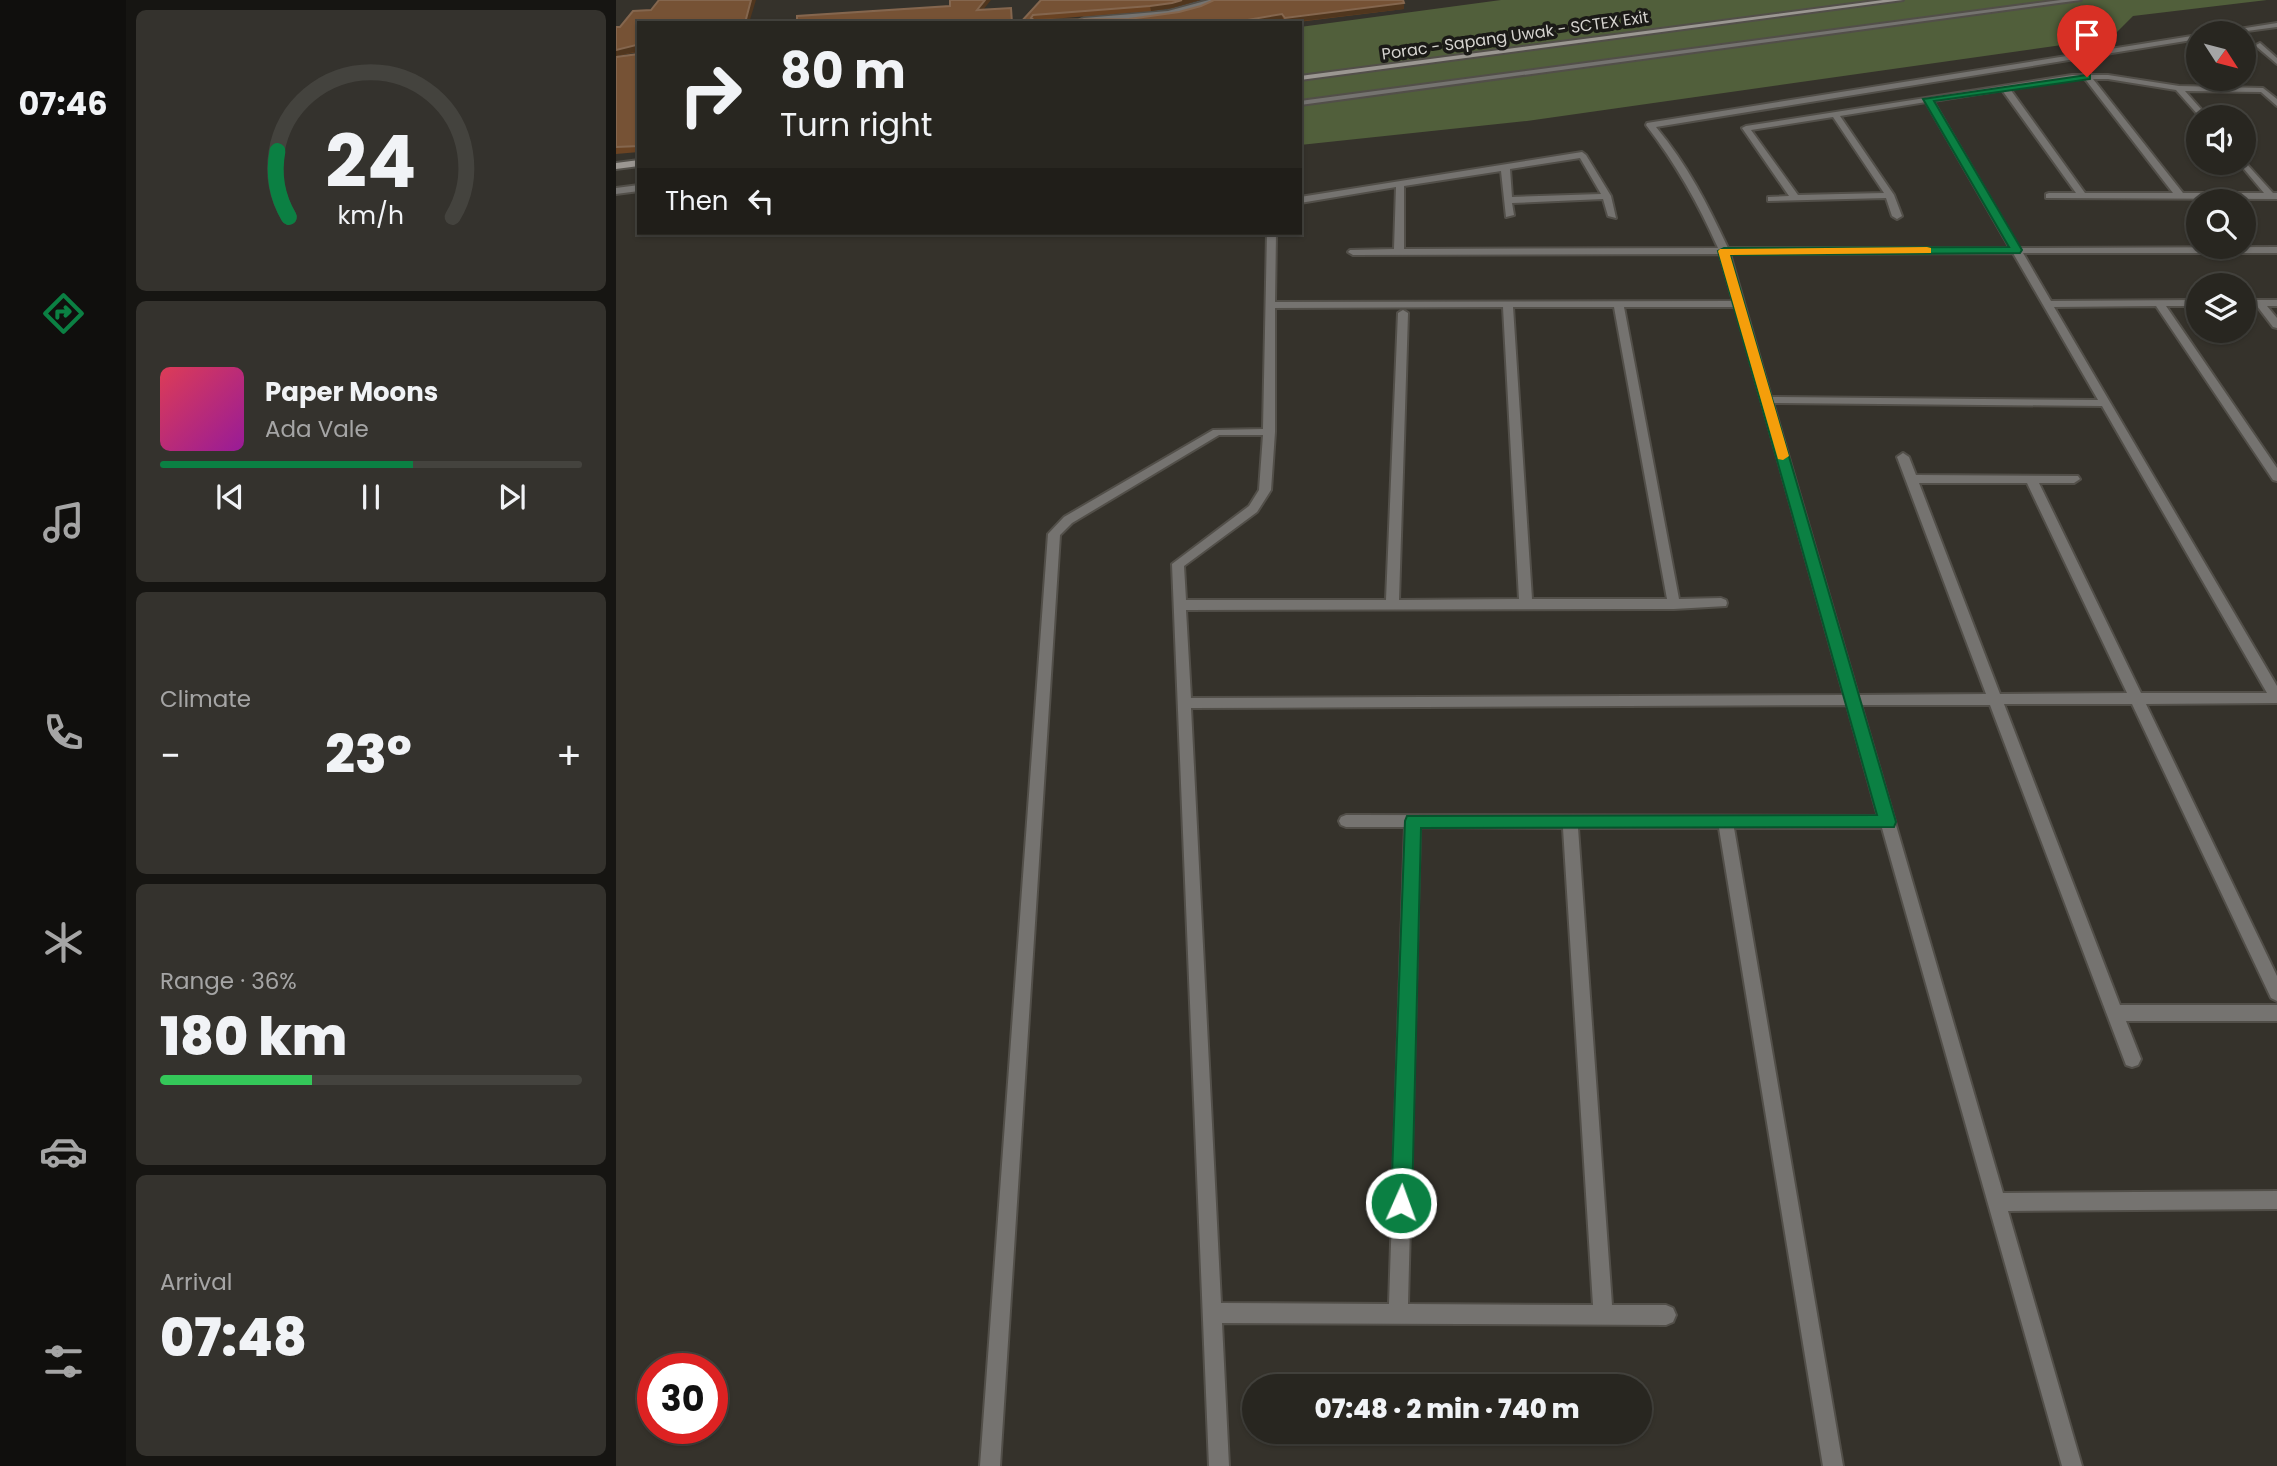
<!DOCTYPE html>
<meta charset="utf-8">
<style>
:root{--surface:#282620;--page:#34322d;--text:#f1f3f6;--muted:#a5a5a5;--line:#44433e;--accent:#0b8043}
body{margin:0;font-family:Poppins,sans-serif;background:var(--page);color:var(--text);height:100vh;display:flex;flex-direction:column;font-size:26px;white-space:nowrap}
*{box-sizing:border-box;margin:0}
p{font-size:23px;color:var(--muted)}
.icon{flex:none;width:38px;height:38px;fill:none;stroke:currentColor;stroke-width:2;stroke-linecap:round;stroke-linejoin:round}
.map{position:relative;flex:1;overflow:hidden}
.side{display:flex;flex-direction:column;gap:10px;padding:10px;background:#161512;width:490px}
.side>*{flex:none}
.top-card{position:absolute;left:21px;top:21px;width:665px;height:214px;border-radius:0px;box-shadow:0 2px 5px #0004,0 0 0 2px var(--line);background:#282620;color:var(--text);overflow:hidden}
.needle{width:46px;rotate:126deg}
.buttons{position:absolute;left:1570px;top:21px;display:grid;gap:14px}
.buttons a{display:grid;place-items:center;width:70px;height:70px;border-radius:50%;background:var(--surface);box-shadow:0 2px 5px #0004,0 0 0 2px var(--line);font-size:35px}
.speed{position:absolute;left:21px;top:1353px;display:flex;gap:14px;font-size:35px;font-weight:700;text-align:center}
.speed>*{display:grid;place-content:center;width:91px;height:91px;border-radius:50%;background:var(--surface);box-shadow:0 2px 5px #0004,0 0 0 2px var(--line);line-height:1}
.speed .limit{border:10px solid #d22;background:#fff;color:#111}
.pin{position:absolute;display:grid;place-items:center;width:60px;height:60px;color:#fff;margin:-72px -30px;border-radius:50% 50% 50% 0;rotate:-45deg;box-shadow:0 0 7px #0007}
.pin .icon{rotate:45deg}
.me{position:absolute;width:77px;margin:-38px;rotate:2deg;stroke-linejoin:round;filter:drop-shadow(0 0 5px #0008)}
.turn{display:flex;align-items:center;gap:24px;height:147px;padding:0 28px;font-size:32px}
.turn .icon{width:91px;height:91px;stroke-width:2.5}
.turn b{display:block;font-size:49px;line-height:60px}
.then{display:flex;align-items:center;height:66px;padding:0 28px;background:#0003;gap:14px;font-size:26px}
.big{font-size:52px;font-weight:800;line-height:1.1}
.side .card{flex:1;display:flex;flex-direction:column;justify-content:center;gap:10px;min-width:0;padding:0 24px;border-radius:10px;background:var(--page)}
.side .dial{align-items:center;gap:0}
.dial svg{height:182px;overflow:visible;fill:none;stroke:var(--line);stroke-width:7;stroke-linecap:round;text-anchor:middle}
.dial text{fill:var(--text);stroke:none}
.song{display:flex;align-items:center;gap:21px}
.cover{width:84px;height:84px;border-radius:10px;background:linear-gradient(135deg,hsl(350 70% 55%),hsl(300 70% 35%))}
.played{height:7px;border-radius:4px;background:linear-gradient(90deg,var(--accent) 60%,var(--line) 60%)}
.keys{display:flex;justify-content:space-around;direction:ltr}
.heat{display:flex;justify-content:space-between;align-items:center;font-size:38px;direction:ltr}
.charge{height:10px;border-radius:5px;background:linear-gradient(90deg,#34c759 36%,var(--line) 0)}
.trip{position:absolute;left:626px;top:1374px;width:410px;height:70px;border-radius:35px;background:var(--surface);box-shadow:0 2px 5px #0004,0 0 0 2px var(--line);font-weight:800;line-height:70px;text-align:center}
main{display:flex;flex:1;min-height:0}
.dock{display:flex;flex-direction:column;width:126px;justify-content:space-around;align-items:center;background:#100f0d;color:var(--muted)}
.dock .icon{width:49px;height:49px}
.dock .current{color:var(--accent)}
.dock b{font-size:32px;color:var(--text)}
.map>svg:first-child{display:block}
</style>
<main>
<nav class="dock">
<b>07:46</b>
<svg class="icon current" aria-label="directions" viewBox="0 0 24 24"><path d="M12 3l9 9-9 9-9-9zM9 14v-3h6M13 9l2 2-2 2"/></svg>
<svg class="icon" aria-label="music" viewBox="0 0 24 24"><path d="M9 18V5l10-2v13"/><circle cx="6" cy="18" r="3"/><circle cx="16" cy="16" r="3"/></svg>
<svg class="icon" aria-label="phone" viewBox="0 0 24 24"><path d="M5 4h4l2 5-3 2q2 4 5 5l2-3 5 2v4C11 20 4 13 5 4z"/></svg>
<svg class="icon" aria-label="climate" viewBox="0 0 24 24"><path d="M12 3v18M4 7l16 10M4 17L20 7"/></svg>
<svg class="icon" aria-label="car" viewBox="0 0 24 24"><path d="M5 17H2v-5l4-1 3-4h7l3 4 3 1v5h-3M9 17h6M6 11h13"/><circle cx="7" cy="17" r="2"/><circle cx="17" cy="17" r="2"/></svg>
<svg class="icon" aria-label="filters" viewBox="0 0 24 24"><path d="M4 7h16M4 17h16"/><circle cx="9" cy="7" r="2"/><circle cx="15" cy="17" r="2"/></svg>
</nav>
<section class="side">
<div class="card dial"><svg viewBox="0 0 100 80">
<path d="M14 69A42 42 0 1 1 86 69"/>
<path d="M14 69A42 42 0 0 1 9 40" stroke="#0b8043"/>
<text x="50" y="56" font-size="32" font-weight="700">24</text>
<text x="50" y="72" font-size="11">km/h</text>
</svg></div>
<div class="card">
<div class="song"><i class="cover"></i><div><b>Paper Moons</b><p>Ada Vale</p></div></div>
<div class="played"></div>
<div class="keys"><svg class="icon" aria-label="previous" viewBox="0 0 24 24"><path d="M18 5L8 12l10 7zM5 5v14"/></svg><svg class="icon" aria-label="pause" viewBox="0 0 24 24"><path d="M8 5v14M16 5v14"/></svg><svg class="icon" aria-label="next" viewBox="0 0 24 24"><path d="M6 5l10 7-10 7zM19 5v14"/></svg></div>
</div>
<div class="card"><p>Climate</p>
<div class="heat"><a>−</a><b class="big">23°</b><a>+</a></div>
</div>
<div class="card"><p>Range · 36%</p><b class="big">180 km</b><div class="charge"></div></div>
<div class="card"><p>Arrival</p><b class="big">07:48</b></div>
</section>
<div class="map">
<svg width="1661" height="1466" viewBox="0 0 1661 1466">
<rect width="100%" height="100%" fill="#35322b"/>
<!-- green -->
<path fill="#515f3b" d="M885,0H1651L1517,16L1495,38L911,121L684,145V27Z"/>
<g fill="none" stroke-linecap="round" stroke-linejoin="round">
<!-- minor casing -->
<g stroke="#524f49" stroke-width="4">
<path id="minor" d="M1445,0H1465L684,105V101Z
M1661,23V27L1616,33H1598Z
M1582,35V39L1040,127C1071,164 1092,205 1112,248H1394L1310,102L1224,116L1278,195L1286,216L1281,219L1276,216L1270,198L1152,201V197L1173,196L1126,128L1130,126L1456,75H1492L1563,86L1647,88L1661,99V106L1645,92L1569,91L1592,117H1584L1560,90L1492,79H1477L1567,193H1648L1623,163H1628V161L1657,193H1661V199L1430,198V194L1433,193H1460L1386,90L1317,101L1403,248L1661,247V253H1407L1435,301L1582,300V306H1550L1661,468V481L1657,480L1540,306L1438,307L1661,686V703L1530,704L1661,976V1001L1655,998L1516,704H1388L1504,1005H1661V1021H1510L1525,1059L1522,1065L1516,1067L1510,1065L1374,705H1245L1387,1193L1661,1191V1209L1392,1211L1466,1466H1446L1266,828H1118L1227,1466H1207L1103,828H962L996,1305H1050L1057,1308L1060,1315L1057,1322L1050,1325L606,1323L613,1466H593L556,564L633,506L643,490L647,435H603L456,523L444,535L384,1466H364L432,534L448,517L597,430L647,429L651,233H660L659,302L1117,301L1104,254L737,255L732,252L734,250L778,249L780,187L684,203V197L966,152L970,155L995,196L1000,218L992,216L987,199L896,203L898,215L890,217L885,171L788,186V249L1102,248C1082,203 1060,164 1030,125L1031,123ZM1456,79H1469L1557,193H1469L1394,89ZM1217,117L1268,193L1182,195L1135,130ZM964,158L985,194L896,197L894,169ZM1397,253L1482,400L1155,397L1114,254ZM887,307L903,599L783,600L792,313L787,310L782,313L770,600H570L568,566L641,512L655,490L659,432V308ZM897,307H998L1051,599H916ZM1008,307H1119L1228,695L575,698L570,610L1058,609L1110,606L1111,603L1110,600L1105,598L1063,599ZM1157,403L1486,406L1651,693H1525L1423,483H1458L1464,479L1462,476L1300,475L1293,457L1287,453L1281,457L1370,694L1242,695ZM1303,483H1411L1511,693L1384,694ZM1231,705L1262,816L730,815L725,817L723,821L725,825L730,827H789L773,1304L605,1303L575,708ZM804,827L947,828L977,1305L792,1304Z
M1644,43L1661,58V64L1641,47L1640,45Z
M23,185V191L0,194V188Z
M1628,300H1661V306H1651L1661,318V328L1657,327L1641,306H1628Z"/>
</g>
<!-- tertiary casing -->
<g stroke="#524f49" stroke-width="4">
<path id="tertiary" d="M593,0H604C569,21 508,20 468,22L464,20L468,18L552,11Z"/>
</g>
<!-- secondary casing -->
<g stroke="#524f49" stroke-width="4">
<path id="secondary" d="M1267,0H1287L684,80V76Z
M23,160V166L0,169V163Z"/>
</g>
<!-- minor -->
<use href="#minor" fill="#757370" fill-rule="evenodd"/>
<!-- tertiary -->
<use href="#tertiary" fill="#757370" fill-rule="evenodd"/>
<!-- secondary -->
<use href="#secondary" fill="#9b9792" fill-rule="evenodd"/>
</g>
<!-- wall -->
<path fill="#6a4323" d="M140,0L23,23V152L0,154V57L22,54V52L0,56V27H4L35,10Z
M425,0H584L556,8L535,11L423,20L513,19L788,9L674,23H670L667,19L646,23H404Z"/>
<!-- shaded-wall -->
<path fill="#50361e" d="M135,0H140L133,23H129Z
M369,0H375L363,15L361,10Z
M566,0H584L556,8L535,11L534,6Z
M788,3V9L670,23L669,18Z
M666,14L667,19L646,23H625V21Z
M20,45L23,51L0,56V50Z"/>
<!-- building -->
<path fill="#765235" stroke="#84664e" stroke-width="2" d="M43,0H135L129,23H23V146L0,147V57L22,54L23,48L20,45L0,50V27H4L17,11L35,10Z
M334,0H369L361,10L395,8L396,23H181V16L334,6Z
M425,0H566L556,3L534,6L417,15L415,18L418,20L513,19L563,12L585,6L598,0H787L788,3L669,18L666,14L625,21V23H404Z"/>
<!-- route -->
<path fill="#0b8043" stroke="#07532c" stroke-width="2" d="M1471,75H1474V79L1318,101L1406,250L1404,253L1114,255L1280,822L1278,827L805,828L796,1203L793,1210L785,1213L778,1210L775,1203L789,821L791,816L1261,815L1102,251L1108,248L1393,247L1307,99Z"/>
<!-- slow -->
<path fill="#f59e0b" d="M1311,247L1315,248V253L1114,255L1173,456L1167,460L1162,459L1102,251L1104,249Z"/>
<g text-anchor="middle" stroke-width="7" stroke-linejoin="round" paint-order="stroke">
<!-- far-street labels -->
<g font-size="16" fill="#d5d3cf" stroke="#1b1a17">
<text transform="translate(899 35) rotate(-8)" y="6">Porac - Sapang Uwak - SCTEX Exit</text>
</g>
</g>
</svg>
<div class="buttons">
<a><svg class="needle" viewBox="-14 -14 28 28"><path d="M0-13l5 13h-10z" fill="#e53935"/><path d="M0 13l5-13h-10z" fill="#a5a5a5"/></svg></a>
<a><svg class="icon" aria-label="sound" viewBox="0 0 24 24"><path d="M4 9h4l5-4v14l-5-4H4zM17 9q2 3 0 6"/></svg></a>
<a><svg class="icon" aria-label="search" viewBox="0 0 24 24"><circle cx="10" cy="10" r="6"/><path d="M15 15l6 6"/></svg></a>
<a><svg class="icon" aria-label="layers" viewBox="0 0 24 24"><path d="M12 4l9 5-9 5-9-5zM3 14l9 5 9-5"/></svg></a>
</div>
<div class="speed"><div class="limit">30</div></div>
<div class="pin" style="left:1471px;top:77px;background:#d93025"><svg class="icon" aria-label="arrive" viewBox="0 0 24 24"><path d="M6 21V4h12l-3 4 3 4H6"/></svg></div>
<svg class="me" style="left:785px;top:1203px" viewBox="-20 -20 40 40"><circle r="17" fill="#0b8043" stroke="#fff" stroke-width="3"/><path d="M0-11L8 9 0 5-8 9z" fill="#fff"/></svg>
<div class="trip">07:48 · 2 min · 740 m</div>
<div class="top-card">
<div class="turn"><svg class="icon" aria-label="right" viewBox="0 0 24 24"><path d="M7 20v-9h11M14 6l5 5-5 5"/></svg><div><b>80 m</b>Turn right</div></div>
<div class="then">Then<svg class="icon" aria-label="left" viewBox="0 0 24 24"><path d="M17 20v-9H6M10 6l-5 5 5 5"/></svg></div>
</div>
</div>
</main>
